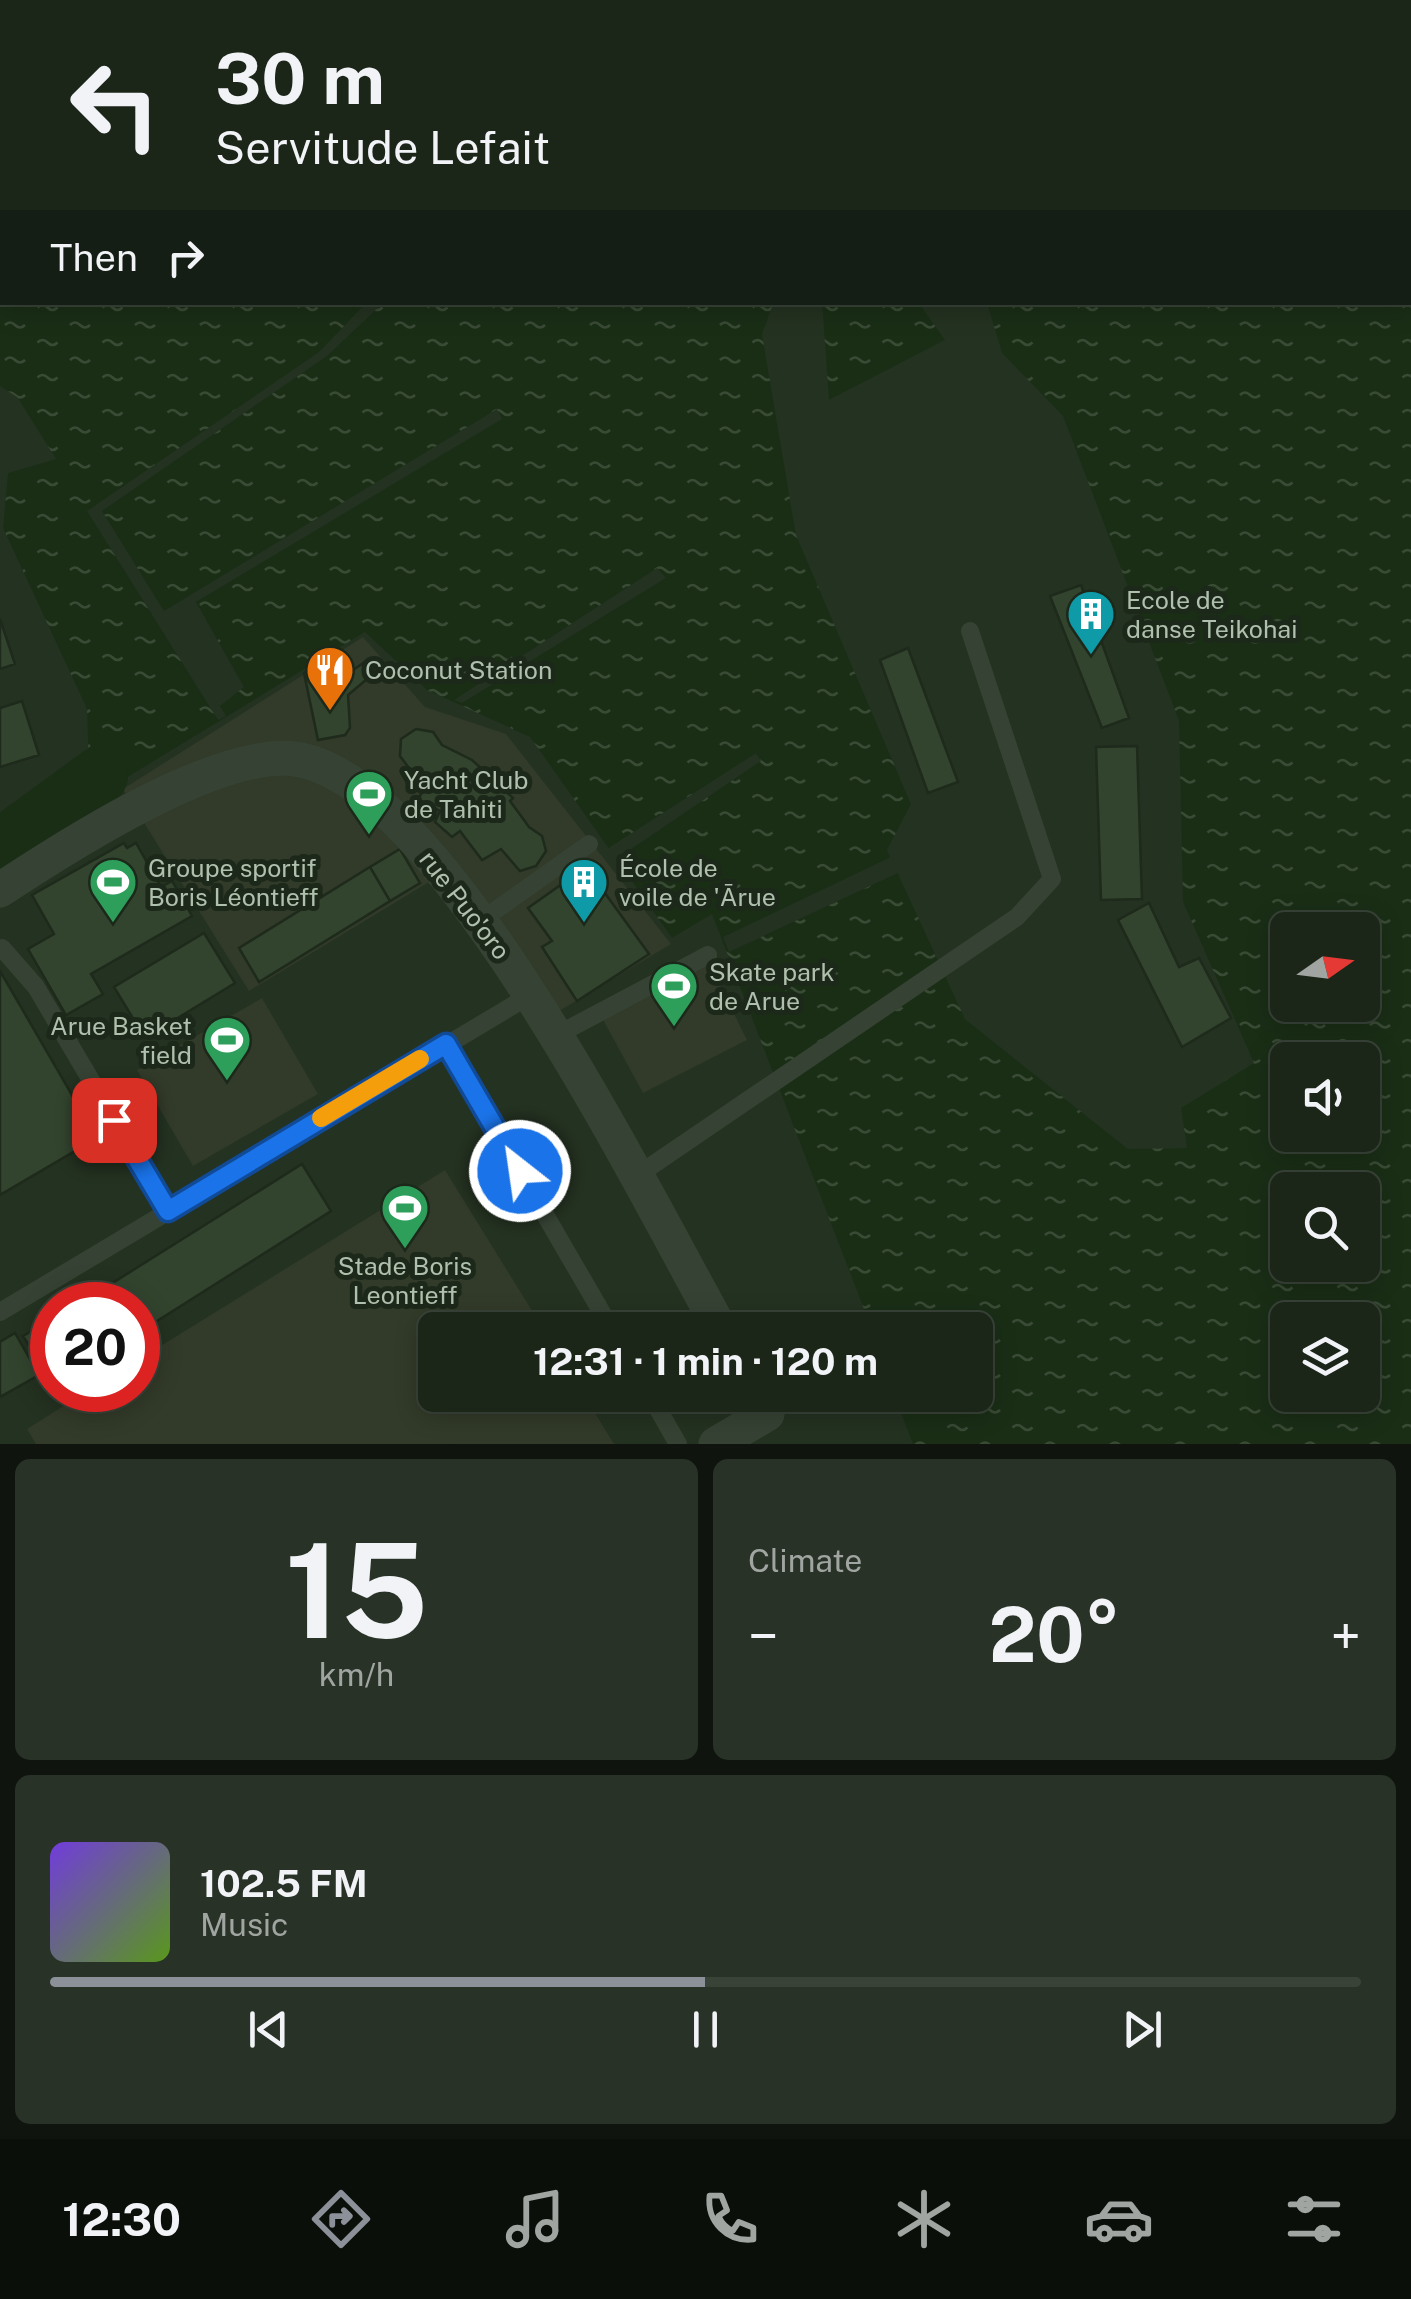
<!DOCTYPE html>
<meta charset="utf-8">
<style>
:root{--surface:#1b2619;--page:#283226;--text:#f1f3f6;--muted:#a0a5a2;--line:#394338;--accent:#8c9099}
body{margin:0;font-family:"Public Sans",sans-serif;background:var(--page);color:var(--text);height:100vh;display:flex;flex-direction:column;font-size:38px;white-space:nowrap}
*{box-sizing:border-box;margin:0}
p{font-size:32px;color:var(--muted)}
.icon{flex:none;width:55px;height:55px;fill:none;stroke:currentColor;stroke-width:2;stroke-linecap:round;stroke-linejoin:round}
.map{position:relative;height:1444px;overflow:hidden}
.sheet{display:flex;flex-direction:column;gap:15px;padding:15px;background:#0f150e;flex:1}
.sheet>*{flex:none}
.top-card{position:absolute;left:0px;top:0px;width:1412px;height:305px;box-shadow:0 5px 25px #0003,0 0 0 2px var(--line);background:#1b2619;color:var(--text);overflow:hidden}
.needle{width:65px;rotate:76deg}
.buttons{position:absolute;left:1270px;top:912px;display:grid;gap:20px}
.buttons a{display:grid;place-items:center;width:110px;height:110px;border-radius:15px;background:var(--surface);box-shadow:0 5px 25px #0003,0 0 0 2px var(--line);font-size:50px}
.speed{position:absolute;left:30px;top:1282px;display:flex;gap:20px;font-size:50px;font-weight:700;text-align:center}
.speed>*{display:grid;place-content:center;width:130px;height:130px;border-radius:50%;background:var(--surface);box-shadow:0 5px 25px #0003,0 0 0 2px var(--line);line-height:1}
.speed .limit{border:15px solid #d22;background:#fff;color:#111}
.pin{position:absolute;display:grid;place-items:center;width:85px;height:85px;color:#fff;margin:-42px;border-radius:20px;box-shadow:0 5px 15px #0006}
.me{position:absolute;width:110px;margin:-55px;rotate:330deg;stroke-linejoin:round;filter:drop-shadow(0 0 8px #0008)}
.turn{display:flex;align-items:center;gap:35px;height:210px;padding:0 50px;font-size:45px}
.turn .icon{width:130px;height:130px;stroke-width:2.5}
.turn b{display:block;font-size:70px;line-height:85px}
.then{display:flex;align-items:center;height:95px;padding:0 50px;background:#0003;gap:20px;font-size:38px}
.big{font-size:75px;font-weight:700;line-height:1.1}
.sheet .widget{flex:1;display:flex;flex-direction:column;justify-content:center;gap:15px;min-width:0;padding:0 35px;border-radius:15px;background:var(--page)}
.sheet .dial{align-items:center;gap:0}
.dial b{font-size:130px;line-height:1}
.song{display:flex;align-items:center;gap:30px}
.cover{width:120px;height:120px;border-radius:15px;background:linear-gradient(135deg,hsl(260 70% 55%),hsl(90 70% 35%))}
.played{height:10px;border-radius:5px;background:linear-gradient(90deg,var(--accent) 50%,var(--line) 50%)}
.keys{display:flex;justify-content:space-around;direction:ltr}
.heat{display:flex;justify-content:space-between;align-items:center;font-size:55px;direction:ltr}
.sheet .tiles{flex:1;display:grid;gap:15px;grid-template-columns:1fr 1fr}
.widget:last-child{grid-column:span 2}
.trip{position:absolute;left:418px;top:1312px;width:575px;height:100px;border-radius:15px;background:var(--surface);box-shadow:0 5px 25px #0003,0 0 0 2px var(--line);font-weight:700;line-height:100px;text-align:center}
.menu{display:flex;height:160px;justify-content:space-around;align-items:center;background:#0b0f0a;color:var(--muted)}
.menu .icon{width:70px;height:70px}
.menu .current{color:var(--accent)}
.menu b{font-size:45px;color:var(--text)}
.map>svg:first-child{display:block}
</style>
<div class="map">
<svg width="1411" height="1444" viewBox="0 0 1411 1444">
<defs>
<pattern id="water-ripples" width="26" height="14" patternUnits="userSpaceOnUse" patternTransform="scale(2.5)"><rect width="26" height="14" fill="#1a2e16"/><path d="M2 4q2-2 4 0t4 0M15 11q2-2 4 0t4 0" fill="none" stroke="#394a35"/></pattern>
</defs>
<rect width="100%" height="100%" fill="#243221"/>
<!-- park -->
<path fill="#323a29" d="M363,637L425,707L506,734L671,944L541,1022L429,882L249,991L123,789Z
M708,961L747,1040L643,1093L601,1016Z
M262,998L318,1094L193,1166L137,1070Z
M445,1170L544,1330H435V1395H584L614,1444H36L27,1429L89,1390H138V1360Z"/>
<!-- water -->
<path fill="url(#water-ripples)" fill-rule="evenodd" d="M0,0H1411V1444H913L894,1395H975V1330H872L712,914L672,938L530,737L427,690L365,632L118,783L89,772L87,709L3,528L8,473L56,459L17,397L0,386ZM2,2H1410V302L987,303L1002,353L1063,416L1179,721L1183,902L1254,1063L1181,1108L1187,1148L1128,1149L965,1019L887,850L911,804L796,535L762,334L774,302H2ZM1288,930H1362V1005H1288ZM1288,1060H1362V1135H1288ZM1288,1190H1362V1265H1288ZM1288,1320H1362V1395H1288Z
M822,303H919L945,340L829,400Z"/>
<!-- pier -->
<path fill="#243221" d="M366,303H383L327,356L102,511L164,611L497,409L502,419L196,602L244,687L220,706L226,716L218,720L87,511L319,352Z
M657,568L666,578L462,703L454,700Z
M756,753L761,761L615,860L607,849Z
M891,857L900,872L729,952L723,937Z"/>
<g fill="none" stroke-linecap="round" stroke-linejoin="round">
<!-- river -->
<path stroke="#1a2e16" stroke-width="58" d="M0,848L99,776"/>
</g>
<!-- building -->
<path fill="#32442e" stroke="#1e2a1b" stroke-width="2.5" d="M1081,585L1129,718L1102,728L1050,596Z
M0,619L15,664L0,669Z
M908,648L958,782L928,793L880,660Z
M339,651L336,657L344,676L365,662L374,673L348,695L350,728L345,735L318,740L304,673Z
M343,651L350,659L342,665L336,657Z
M22,701L39,755L0,767V708Z
M416,729L433,732L442,745L472,760L513,798L510,801L529,827L542,836L546,851L536,866L520,871L501,849L482,860L460,831L452,837L435,822L440,811L418,799L431,778L409,768L400,756L401,739Z
M1137,746L1142,899L1101,900L1096,747Z
M124,843L127,848L136,843L161,887L172,881L192,916L91,974L103,994L66,1015L28,949L54,934L32,895Z
M400,849L420,883L390,901L370,867Z
M370,867L390,901L259,982L239,948Z
M586,867L649,954L577,1001L542,947L552,941L528,908Z
M1149,903L1179,967L1199,958L1231,1018L1182,1047L1118,920Z
M204,933L235,983L145,1038L114,987Z
M0,971L97,1138L0,1195Z
M302,1164L331,1211L138,1333V1305H112L103,1289Z
M37,1328L41,1335L28,1344L23,1336Z
M15,1333L39,1375L0,1397V1342Z"/>
<g fill="none" stroke-linecap="round" stroke-linejoin="round">
<!-- lane -->
<path stroke="#364334" stroke-width="18" d="M479,922L589,844
M2,948L36,987L168,1211
M557,1035L708,955
M446,1044L612,1330
M635,1177L1017,917L1052,879L970,631
M0,1312L532,994
M650,1395L678,1444"/>
<!-- street -->
<path stroke="#364334" stroke-width="35" d="M0,890C65,847 223,744 301,760C447,789 648,1201 721,1330
M716,1444L767,1414L757,1395"/>
</g>
<g fill="none" stroke-linecap="round" stroke-linejoin="round">
<!-- route casing -->
<g stroke="#114b97" stroke-width="25">
<path id="route" d="M114,1120L168,1211L446,1044L520,1171"/>
</g>
<!-- route -->
<use href="#route" stroke="#1a73e8" stroke-width="18"/>
<!-- slow -->
<path stroke="#f59e0b" stroke-width="18" d="M321,1118L420,1059"/>
</g>
<!-- icons -->
<defs>
<g id="building-pin" transform="scale(2.5)"><path d="M0 17L-7.5 6A9.5 9.5 0 1 1 7.5 6Z" fill="#0f9aa8" stroke="#1c281a"/><path d="M-4-6H4V6H1V3H-1V6H-4ZM-2.5-4.3h1.7v1.8h-1.7ZM.8-4.3h1.7v1.8H.8ZM-2.5-1h1.7V.8h-1.7ZM.8-1h1.7V.8H.8Z" fill="#fff"/></g>
<g id="restaurant-pin" transform="scale(2.5)"><path d="M0 17L-7.5 6A9.5 9.5 0 1 1 7.5 6Z" fill="#e8710a" stroke="#1c281a"/><path d="M-5-6h1v4h1v-4h1v4h1v-4h1v5L-1.5 .5V6h-2V.5L-5-1ZM5-6V6H3V1.5H1.5Q1.5-4 5-6Z" fill="#fff"/></g>
<g id="stadium-pin" transform="scale(2.5)"><path d="M0 17L-7.5 6A9.5 9.5 0 1 1 7.5 6Z" fill="#2e9e5b" stroke="#1c281a"/><path d="M0-5a6.5 5 0 1 0 0 10a6.5 5 0 1 0 0-10ZM-3.5-1.8h7v3.6h-7Z" fill="#fff"/></g>
</defs>
<g fill-rule="evenodd">
<use href="#building-pin" x="1091" y="614"/>
<use href="#restaurant-pin" x="330" y="670"/>
<use href="#stadium-pin" x="369" y="794"/>
<use href="#stadium-pin" x="113" y="882"/>
<use href="#building-pin" x="584" y="882"/>
<use href="#stadium-pin" x="674" y="986"/>
<use href="#stadium-pin" x="227" y="1040"/>
<use href="#stadium-pin" x="405" y="1208"/>
</g>
<g text-anchor="middle" stroke-width="10" stroke-linejoin="round" paint-order="stroke">
<!-- poi labels -->
<g font-size="25" fill="#b0c0ae" stroke="#1c281a" text-anchor="start">
<text x="1126" y="609">Ecole de<tspan x="1126" dy="29">danse Teikohai</tspan></text>
<text x="365" y="679">Coconut Station</text>
<text x="404" y="789">Yacht Club<tspan x="404" dy="29">de Tahiti</tspan></text>
<text x="148" y="877">Groupe sportif<tspan x="148" dy="29">Boris Léontieff</tspan></text>
<text x="619" y="877">École de<tspan x="619" dy="29">voile de 'Ārue</tspan></text>
<text x="709" y="981">Skate park<tspan x="709" dy="29">de Arue</tspan></text>
<text x="192" y="1035" text-anchor="end">Arue Basket<tspan x="192" dy="29">field</tspan></text>
<text x="405" y="1275" text-anchor="middle">Stade Boris<tspan x="405" dy="29">Leontieff</tspan></text>
</g>
<!-- street labels -->
<g font-size="25" fill="#b0c0ae" stroke="#1c281a">
<text transform="translate(465 905) rotate(52)" y="9">rue Puo'oro</text>
</g>
</g>
</svg>
<div class="buttons">
<a><svg class="needle" viewBox="-14 -14 28 28"><path d="M0-13l5 13h-10z" fill="#e53935"/><path d="M0 13l5-13h-10z" fill="#a0a5a2"/></svg></a>
<a><svg class="icon" aria-label="sound" viewBox="0 0 24 24"><path d="M4 9h4l5-4v14l-5-4H4zM17 9q2 3 0 6"/></svg></a>
<a><svg class="icon" aria-label="search" viewBox="0 0 24 24"><circle cx="10" cy="10" r="6"/><path d="M15 15l6 6"/></svg></a>
<a><svg class="icon" aria-label="layers" viewBox="0 0 24 24"><path d="M12 4l9 5-9 5-9-5zM3 14l9 5 9-5"/></svg></a>
</div>
<div class="speed"><div class="limit">20</div></div>
<div class="pin" style="left:114px;top:1120px;background:#d93025"><svg class="icon" aria-label="arrive" viewBox="0 0 24 24"><path d="M6 21V4h12l-3 4 3 4H6"/></svg></div>
<svg class="me" style="left:520px;top:1171px" viewBox="-20 -20 40 40"><circle r="17" fill="#1a73e8" stroke="#fff" stroke-width="3"/><path d="M0-11L8 9 0 5-8 9z" fill="#fff"/></svg>
<div class="trip">12:31 · 1 min · 120 m</div>
<div class="top-card">
<div class="turn"><svg class="icon" aria-label="left" viewBox="0 0 24 24"><path d="M17 20v-9H6M10 6l-5 5 5 5"/></svg><div><b>30 m</b>Servitude Lefait</div></div>
<div class="then">Then<svg class="icon" aria-label="right" viewBox="0 0 24 24"><path d="M7 20v-9h11M14 6l5 5-5 5"/></svg></div>
</div>
</div>
<section class="sheet">
<div class="tiles">
<div class="widget dial"><b>15</b><p>km/h</p></div>
<div class="widget"><p>Climate</p>
<div class="heat"><a>−</a><b class="big">20°</b><a>+</a></div>
</div>
<div class="widget">
<div class="song"><i class="cover"></i><div><b>102.5 FM</b><p>Music</p></div></div>
<div class="played"></div>
<div class="keys"><svg class="icon" aria-label="previous" viewBox="0 0 24 24"><path d="M18 5L8 12l10 7zM5 5v14"/></svg><svg class="icon" aria-label="pause" viewBox="0 0 24 24"><path d="M8 5v14M16 5v14"/></svg><svg class="icon" aria-label="next" viewBox="0 0 24 24"><path d="M6 5l10 7-10 7zM19 5v14"/></svg></div>
</div>
</div>
</section>
<nav class="menu">
<b>12:30</b>
<svg class="icon current" aria-label="directions" viewBox="0 0 24 24"><path d="M12 3l9 9-9 9-9-9zM9 14v-3h6M13 9l2 2-2 2"/></svg>
<svg class="icon" aria-label="music" viewBox="0 0 24 24"><path d="M9 18V5l10-2v13"/><circle cx="6" cy="18" r="3"/><circle cx="16" cy="16" r="3"/></svg>
<svg class="icon" aria-label="phone" viewBox="0 0 24 24"><path d="M5 4h4l2 5-3 2q2 4 5 5l2-3 5 2v4C11 20 4 13 5 4z"/></svg>
<svg class="icon" aria-label="climate" viewBox="0 0 24 24"><path d="M12 3v18M4 7l16 10M4 17L20 7"/></svg>
<svg class="icon" aria-label="car" viewBox="0 0 24 24"><path d="M5 17H2v-5l4-1 3-4h7l3 4 3 1v5h-3M9 17h6M6 11h13"/><circle cx="7" cy="17" r="2"/><circle cx="17" cy="17" r="2"/></svg>
<svg class="icon" aria-label="filters" viewBox="0 0 24 24"><path d="M4 7h16M4 17h16"/><circle cx="9" cy="7" r="2"/><circle cx="15" cy="17" r="2"/></svg>
</nav>
